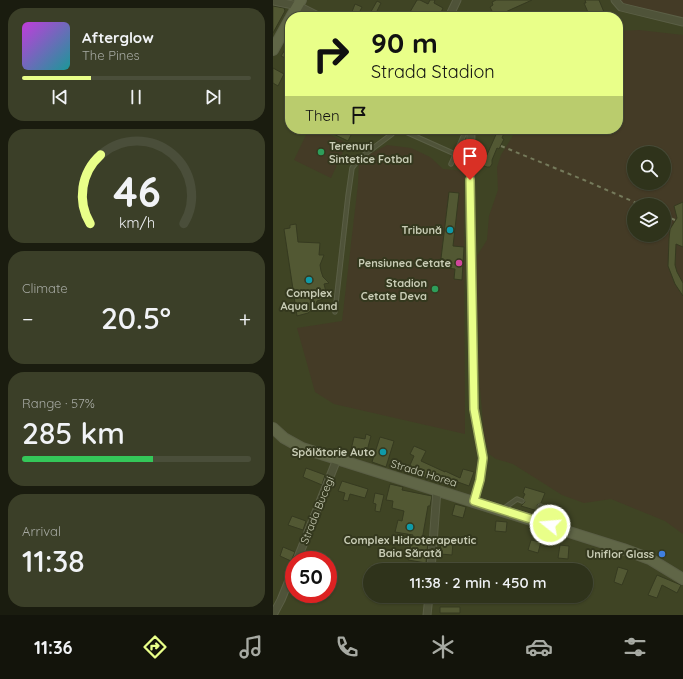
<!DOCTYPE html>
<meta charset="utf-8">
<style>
:root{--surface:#2f331b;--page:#3b3f28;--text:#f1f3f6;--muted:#a7aaa3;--line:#4a4e3a;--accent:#e9ff89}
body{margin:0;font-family:Quicksand,sans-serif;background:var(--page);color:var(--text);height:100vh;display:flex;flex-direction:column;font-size:15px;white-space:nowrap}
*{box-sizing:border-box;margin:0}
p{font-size:13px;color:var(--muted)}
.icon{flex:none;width:22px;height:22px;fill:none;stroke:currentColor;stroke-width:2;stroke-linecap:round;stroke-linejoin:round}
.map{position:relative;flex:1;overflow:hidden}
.details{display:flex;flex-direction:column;gap:8px;padding:8px;background:#1a1c0f;width:273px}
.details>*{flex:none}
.guide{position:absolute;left:12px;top:12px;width:338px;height:122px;border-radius:16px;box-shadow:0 1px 3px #0004,0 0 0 1px var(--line);background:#e9ff89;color:#111;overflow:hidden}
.buttons{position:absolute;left:354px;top:146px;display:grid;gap:8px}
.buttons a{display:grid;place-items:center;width:44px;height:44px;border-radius:50%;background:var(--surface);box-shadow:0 1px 3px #0004,0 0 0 1px var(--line);font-size:20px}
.speed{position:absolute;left:12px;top:551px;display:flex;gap:8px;font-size:20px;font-weight:700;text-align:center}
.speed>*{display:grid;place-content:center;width:52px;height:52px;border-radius:50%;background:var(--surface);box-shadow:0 1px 3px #0004,0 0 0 1px var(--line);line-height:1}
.speed .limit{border:6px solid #d22;background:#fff;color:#111}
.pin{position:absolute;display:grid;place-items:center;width:34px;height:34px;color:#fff;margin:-41px -17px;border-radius:50% 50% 50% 0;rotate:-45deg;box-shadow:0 0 4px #0007}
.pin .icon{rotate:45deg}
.me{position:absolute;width:44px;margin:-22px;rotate:287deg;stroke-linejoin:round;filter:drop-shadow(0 0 3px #0008)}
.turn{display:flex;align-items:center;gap:14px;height:84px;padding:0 20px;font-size:18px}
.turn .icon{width:52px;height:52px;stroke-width:2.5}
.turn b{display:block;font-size:28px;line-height:34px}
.then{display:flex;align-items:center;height:38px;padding:0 20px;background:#0003;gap:8px;font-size:15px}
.big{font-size:30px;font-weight:600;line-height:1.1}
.details .card{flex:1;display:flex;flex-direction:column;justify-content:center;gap:6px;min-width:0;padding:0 14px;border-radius:16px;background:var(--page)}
.details .dial{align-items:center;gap:0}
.dial svg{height:104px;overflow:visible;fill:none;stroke:var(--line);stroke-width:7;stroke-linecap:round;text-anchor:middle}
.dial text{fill:var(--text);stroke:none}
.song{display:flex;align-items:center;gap:12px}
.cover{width:48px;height:48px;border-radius:6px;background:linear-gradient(135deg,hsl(290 70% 55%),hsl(180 70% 35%))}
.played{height:4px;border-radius:2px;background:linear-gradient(90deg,var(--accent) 30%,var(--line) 30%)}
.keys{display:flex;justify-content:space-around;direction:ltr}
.heat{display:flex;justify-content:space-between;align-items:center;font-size:22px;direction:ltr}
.charge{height:6px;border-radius:3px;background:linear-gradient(90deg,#34c759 57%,var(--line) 0)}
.trip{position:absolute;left:90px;top:563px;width:230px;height:40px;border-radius:20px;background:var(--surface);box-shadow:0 1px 3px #0004,0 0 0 1px var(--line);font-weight:600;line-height:40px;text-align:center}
.menu{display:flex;height:64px;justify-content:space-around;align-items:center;background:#13140b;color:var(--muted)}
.menu .icon{width:28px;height:28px}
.menu .current{color:var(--accent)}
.menu b{font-size:18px;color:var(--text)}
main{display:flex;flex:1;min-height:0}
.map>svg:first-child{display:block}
</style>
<main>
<section class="details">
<div class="card">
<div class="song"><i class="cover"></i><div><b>Afterglow</b><p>The Pines</p></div></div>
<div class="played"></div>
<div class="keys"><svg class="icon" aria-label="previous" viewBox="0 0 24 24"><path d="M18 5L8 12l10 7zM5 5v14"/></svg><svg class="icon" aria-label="pause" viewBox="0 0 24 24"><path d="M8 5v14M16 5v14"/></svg><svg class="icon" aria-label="next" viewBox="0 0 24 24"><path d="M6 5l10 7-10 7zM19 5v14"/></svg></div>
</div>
<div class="card dial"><svg viewBox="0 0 100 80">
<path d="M14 69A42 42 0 1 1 86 69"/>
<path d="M14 69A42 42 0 0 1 22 16" stroke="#e9ff89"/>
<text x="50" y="56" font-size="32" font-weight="700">46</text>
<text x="50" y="72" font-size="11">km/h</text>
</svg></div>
<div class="card"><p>Climate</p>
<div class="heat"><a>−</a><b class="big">20.5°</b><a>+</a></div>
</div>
<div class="card"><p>Range · 57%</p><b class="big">285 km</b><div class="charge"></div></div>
<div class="card"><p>Arrival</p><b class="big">11:38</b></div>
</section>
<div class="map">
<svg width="410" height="615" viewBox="0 0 410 615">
<rect width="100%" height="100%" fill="#3f4424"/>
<!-- green -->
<path fill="#443b26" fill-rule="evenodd" d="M346,0H410V20L353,6Z
M366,30L410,35V534L392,521L338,499L311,503L289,495L240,464L223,459L216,454L211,435L205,365L206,340L203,304L204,256L214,240L216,216L225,190L224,167L228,155L244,129H345V31ZM361,153H391V183H361ZM361,205H391V235H361Z
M36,129H45L74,143L58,178L21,160Z
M114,145L138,148L157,157L170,169L191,171L192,434L61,404L42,392L24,328L69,321L85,184L86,160Z"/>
<!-- building -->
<path fill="#525833" stroke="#363a20" d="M144,0H147L155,4L157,0H162L161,3L170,8L166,17H146L137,12Z
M223,0H259L228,14L229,17H222L217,7L220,5L219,2Z
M312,0H326L333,17H317L311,3H313Z
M104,1L108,3L102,15L100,17H95Z
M82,4L89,7L84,17H77Z
M0,6L11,8L12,11L0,33Z
M17,42V60L8,56Z
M0,68L11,74L5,86L0,83Z
M50,129H71L79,133L75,141Z
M225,130L231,133L229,138L231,139L226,149L224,148L219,160V164L217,167H214L211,166L210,161L213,157Z
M176,192L186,193L180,246L191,247L189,280L181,279L182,269L167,267Z
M410,202V247L403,244L402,265L404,272L410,283V296L402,284L395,266L396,239L397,229L404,218L401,206Z
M23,224L25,242L47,243L46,255H51L47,265L48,271L50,277L56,283L51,284L53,292H49L50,299L44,301L42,307L35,313L24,316L11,229L17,228V225Z
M93,434L98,436L92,458L87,456L88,452L78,450L81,437L92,439Z
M107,437L121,441L113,467L99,462Z
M141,446L153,451L148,461L172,472V471L187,478L190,469L201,472L196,486L182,481L179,487L165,480L164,482L154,478L134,472L141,456L137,454Z
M33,468L52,475L49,485L30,477Z
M69,481L95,489L92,498L77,494L75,501L70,500L72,493L65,491Z
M117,484L130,487L129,490L159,496L157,506H155L149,540L155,541L153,563L135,560L140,535L122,532L125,520L129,521L131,511L119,508L120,501L113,500Z
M252,487L272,493L268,503L264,505L266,509L265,511L248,506L252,502L250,498L252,494L250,493Z
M102,493L111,495L107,512L102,511L103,504L100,503Z
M182,504L193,507L190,518L179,515Z
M19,516L33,521L30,530L15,525Z
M223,521L234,522L233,532L222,531Z
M273,533L281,534L279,547L271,546Z
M258,540L268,542L265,553L255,550Z
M168,541L180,542L179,555L167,554Z
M287,545L296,546L295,559L285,558Z
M10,547L22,552L18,561L7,556Z
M345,567L355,570L349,585L341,582Z
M384,575L408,585L404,593L389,585L384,598L375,595Z
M167,607H187V613H167Z"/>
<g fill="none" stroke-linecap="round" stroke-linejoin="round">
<!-- lane casing -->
<g stroke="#5b5f46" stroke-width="5.5">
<path id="lane" d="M126,129L182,154
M178,164L193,130H198
M62,312L75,196L79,168L87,158L119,134L123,129
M267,506L269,507L276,524
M230,509L244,499L249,501"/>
</g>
<!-- street casing -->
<g stroke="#5b5f46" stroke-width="9">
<path id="street" d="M342,0L348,7L356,9L410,22
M0,1L25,6L47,17
M176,17L184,0
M198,129L197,220L201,409L210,458L207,480L201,501
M24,560L64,459
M158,570L164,490
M0,615L8,600L21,568
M154,615L156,596"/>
</g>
<!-- secondary casing -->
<g stroke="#5b5f46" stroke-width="12">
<path id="secondary" d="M18,17L28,0
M0,50L17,19
M0,428L11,438L29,448L350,549L377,559L410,579"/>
</g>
<!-- lane -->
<use href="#lane" stroke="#4f5339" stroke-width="3.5"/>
<!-- street -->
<use href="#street" stroke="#4f5339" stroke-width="7"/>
<!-- secondary -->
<use href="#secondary" stroke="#606647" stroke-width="10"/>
<!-- rail -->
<path stroke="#757a5b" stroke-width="2" stroke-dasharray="4 4" stroke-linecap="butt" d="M228,146L311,180L368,205
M391,215L404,221"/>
</g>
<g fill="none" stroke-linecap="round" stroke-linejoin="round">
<!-- route casing -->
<g stroke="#97a659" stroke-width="10">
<path id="route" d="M197,180L201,409L210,458L207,480L201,501L277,525"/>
</g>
<!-- route -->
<use href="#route" stroke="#e9ff89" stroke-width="7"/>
</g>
<!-- markers -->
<g fill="#2e9e5b" stroke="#34381e" stroke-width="1.5">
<circle cx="48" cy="152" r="4"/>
<circle cx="162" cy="289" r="4"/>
</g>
<g fill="#0f9aa8" stroke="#34381e" stroke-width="1.5">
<circle cx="177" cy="230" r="4"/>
<circle cx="36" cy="280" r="4"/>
<circle cx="110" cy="452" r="4"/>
<circle cx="137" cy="527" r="4"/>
</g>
<circle fill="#d1479c" stroke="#34381e" stroke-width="1.5" cx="186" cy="263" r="4"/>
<circle fill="#3f7fe0" stroke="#34381e" stroke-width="1.5" cx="389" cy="554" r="4"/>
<g text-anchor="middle" stroke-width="4" stroke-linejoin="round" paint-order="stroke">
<!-- poi labels -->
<g font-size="11" font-weight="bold" fill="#c9cdb6" stroke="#34381e" text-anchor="end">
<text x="56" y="150" text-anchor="start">Terenuri<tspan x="56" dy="13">Sintetice Fotbal</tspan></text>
<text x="169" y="234">Tribună</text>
<text x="178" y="267">Pensiunea Cetate</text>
<text x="154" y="287">Stadion<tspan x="154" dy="13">Cetate Deva</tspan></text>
<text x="36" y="297" text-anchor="middle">Complex<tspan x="36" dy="13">Aqua Land</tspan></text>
<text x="102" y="456">Spălătorie Auto</text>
<text x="137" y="544" text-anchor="middle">Complex Hidroterapeutic<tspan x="137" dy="13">Baia Sărată</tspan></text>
<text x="381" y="558">Uniflor Glass</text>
</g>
<!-- street labels -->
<g font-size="11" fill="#c9cdb6" stroke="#34381e">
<text transform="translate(151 473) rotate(17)" y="4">Strada Horea</text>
<text transform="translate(44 510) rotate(-68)" y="4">Strada Bucegi</text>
</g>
</g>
</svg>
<div class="buttons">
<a><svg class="icon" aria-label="search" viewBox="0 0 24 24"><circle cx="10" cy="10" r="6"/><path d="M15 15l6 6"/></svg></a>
<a><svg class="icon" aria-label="layers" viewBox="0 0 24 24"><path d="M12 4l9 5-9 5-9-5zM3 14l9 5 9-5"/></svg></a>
</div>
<div class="speed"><div class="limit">50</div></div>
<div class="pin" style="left:197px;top:180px;background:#d93025"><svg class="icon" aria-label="arrive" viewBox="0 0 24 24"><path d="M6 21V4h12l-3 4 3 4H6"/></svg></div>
<svg class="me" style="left:277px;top:525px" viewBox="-20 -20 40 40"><circle r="17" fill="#e9ff89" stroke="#fff" stroke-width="3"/><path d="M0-11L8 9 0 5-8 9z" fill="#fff"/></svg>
<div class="trip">11:38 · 2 min · 450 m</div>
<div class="guide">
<div class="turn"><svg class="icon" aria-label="right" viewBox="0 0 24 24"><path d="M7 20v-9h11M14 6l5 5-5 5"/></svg><div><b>90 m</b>Strada Stadion</div></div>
<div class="then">Then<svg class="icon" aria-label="arrive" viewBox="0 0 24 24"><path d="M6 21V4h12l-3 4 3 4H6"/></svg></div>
</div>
</div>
</main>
<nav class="menu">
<b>11:36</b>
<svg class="icon current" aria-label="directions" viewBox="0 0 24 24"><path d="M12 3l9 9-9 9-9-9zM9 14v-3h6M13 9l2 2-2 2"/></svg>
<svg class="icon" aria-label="music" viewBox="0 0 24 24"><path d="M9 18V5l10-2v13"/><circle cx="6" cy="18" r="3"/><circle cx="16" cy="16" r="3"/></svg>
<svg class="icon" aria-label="phone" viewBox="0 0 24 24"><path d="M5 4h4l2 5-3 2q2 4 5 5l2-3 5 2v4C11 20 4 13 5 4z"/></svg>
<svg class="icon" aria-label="climate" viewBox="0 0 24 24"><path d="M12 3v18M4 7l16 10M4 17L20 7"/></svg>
<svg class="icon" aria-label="car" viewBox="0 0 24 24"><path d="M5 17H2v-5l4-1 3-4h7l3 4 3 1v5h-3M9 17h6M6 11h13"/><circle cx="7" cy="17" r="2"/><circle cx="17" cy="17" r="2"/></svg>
<svg class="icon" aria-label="filters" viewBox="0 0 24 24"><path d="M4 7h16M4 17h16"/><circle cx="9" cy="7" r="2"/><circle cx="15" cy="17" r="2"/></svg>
</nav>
